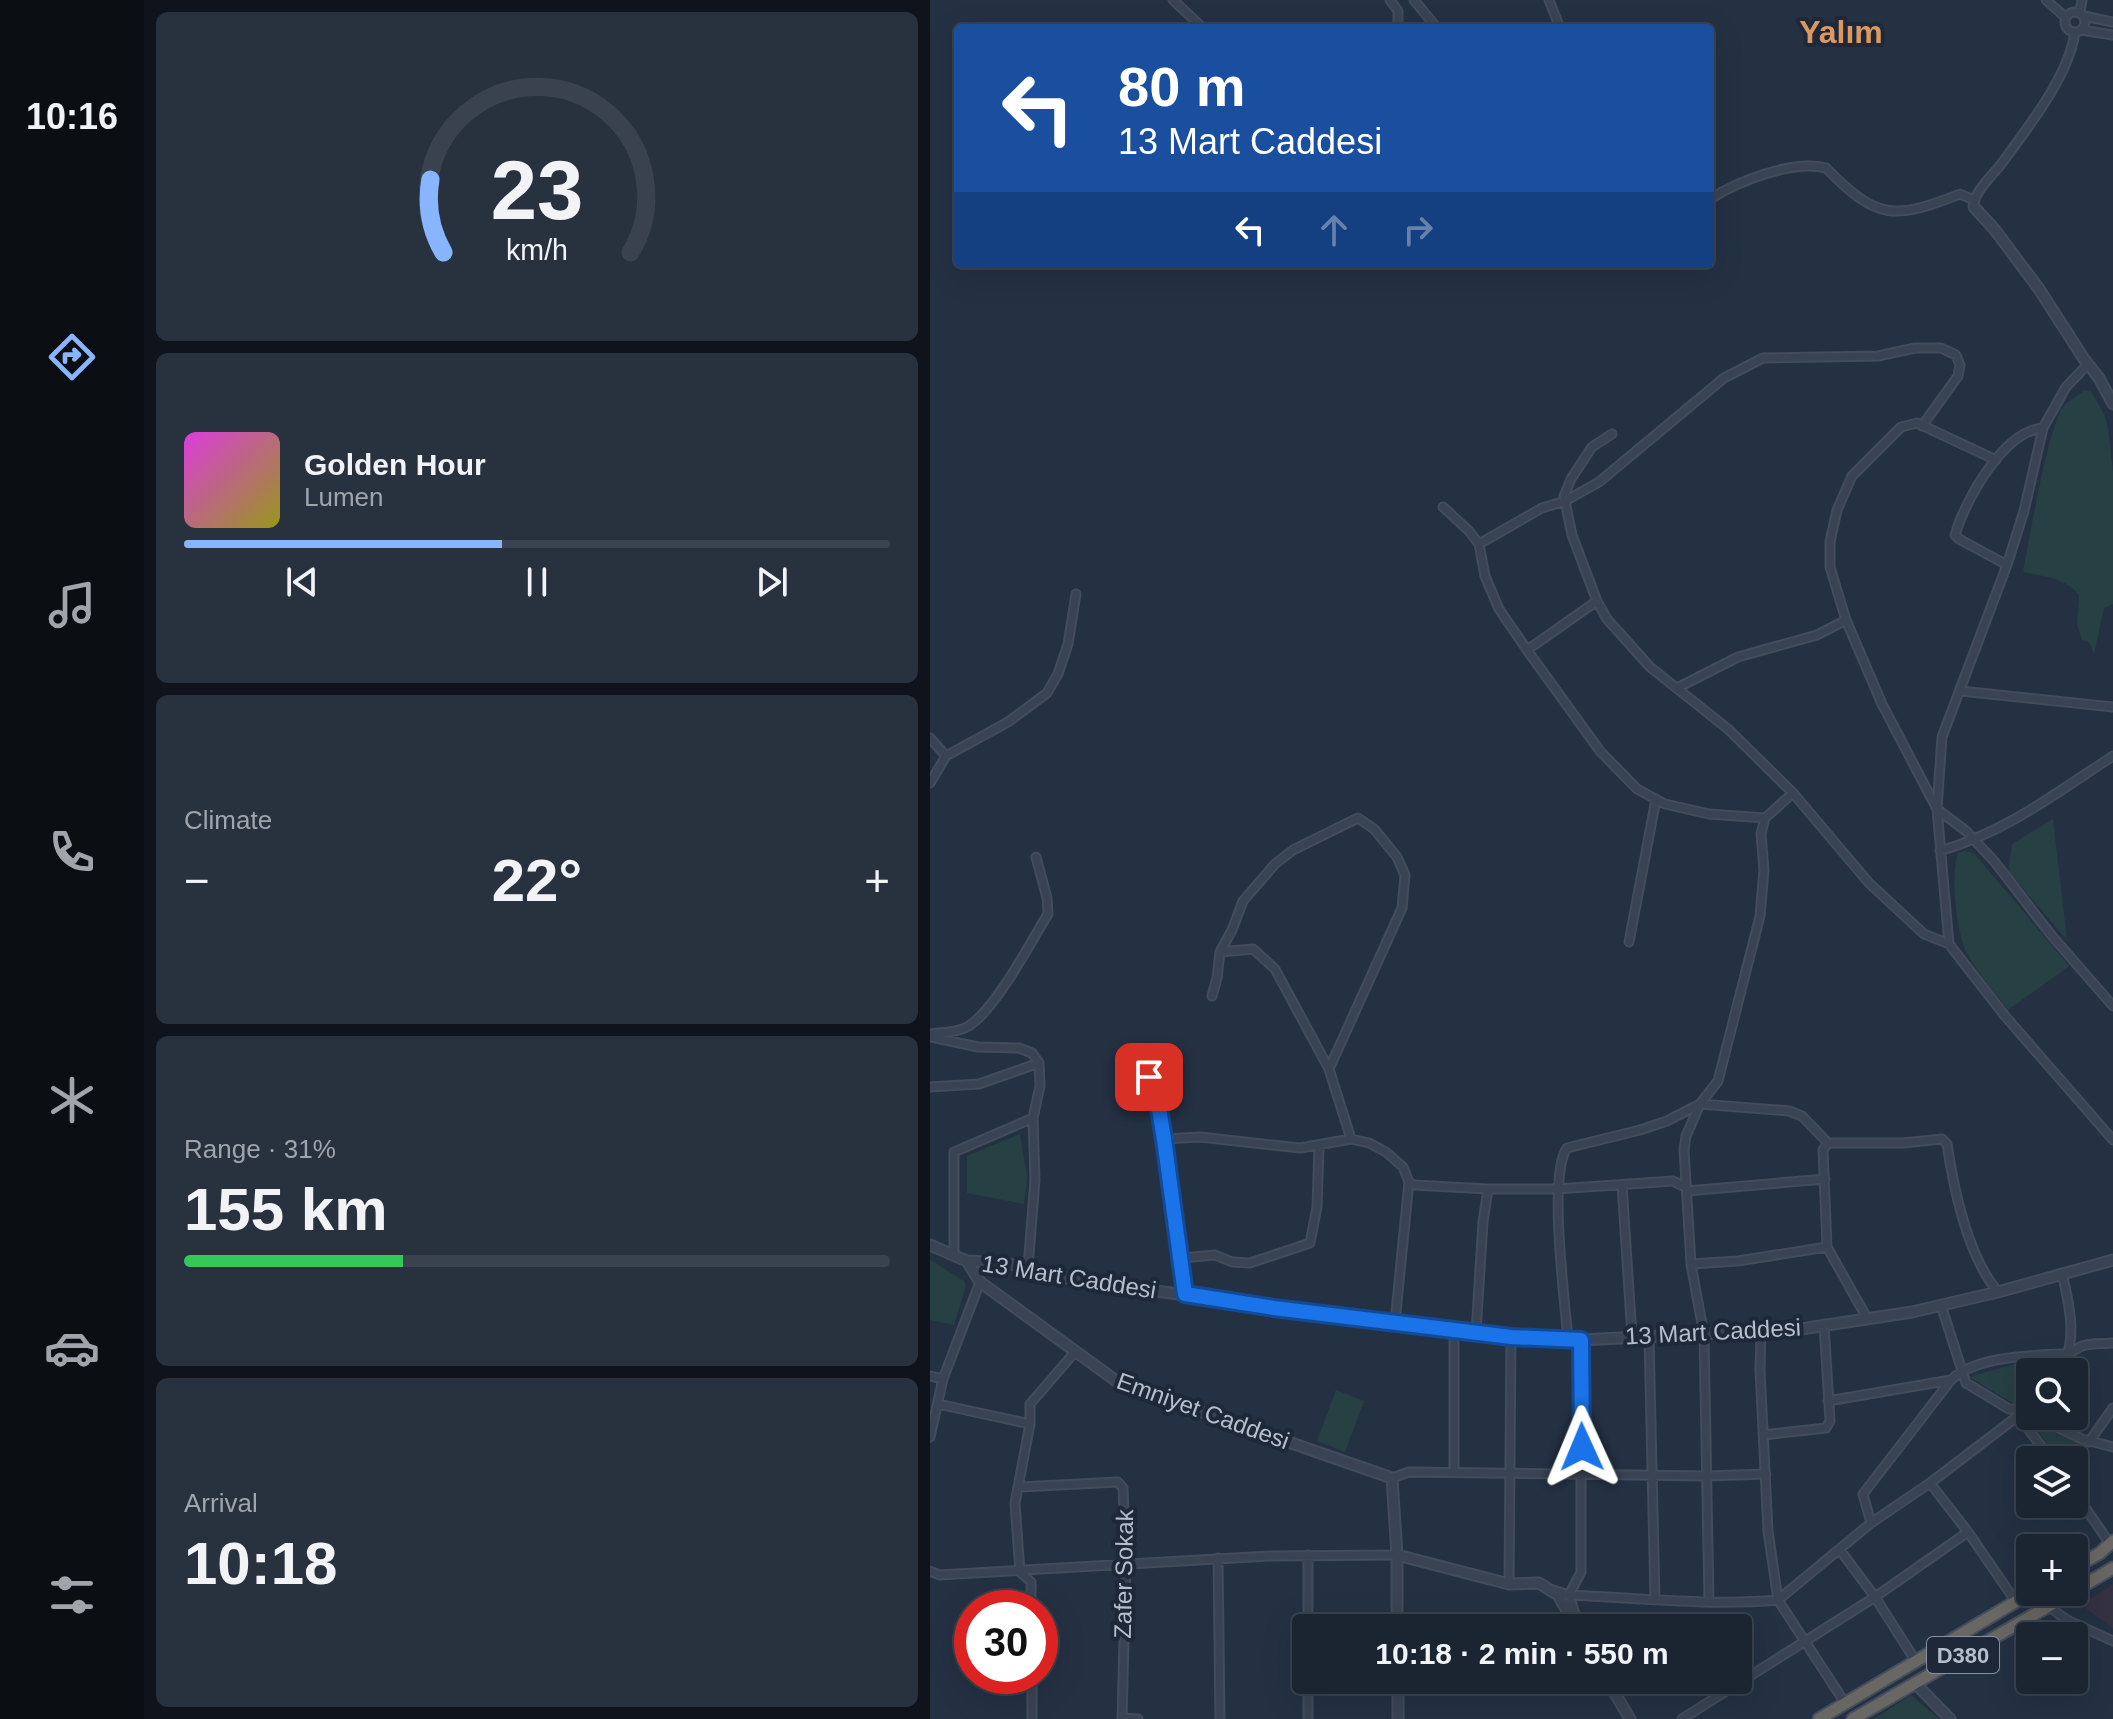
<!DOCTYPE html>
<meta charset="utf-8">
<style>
:root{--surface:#1b2532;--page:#28313e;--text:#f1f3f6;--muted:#a0a5ac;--line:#39424d;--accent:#89b5ff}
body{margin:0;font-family:Helvetica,sans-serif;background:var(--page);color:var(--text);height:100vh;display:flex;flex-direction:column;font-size:30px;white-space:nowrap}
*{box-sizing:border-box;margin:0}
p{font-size:26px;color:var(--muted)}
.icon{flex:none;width:44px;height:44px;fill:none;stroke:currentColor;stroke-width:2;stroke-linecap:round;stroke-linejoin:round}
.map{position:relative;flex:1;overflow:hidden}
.details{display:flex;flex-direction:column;gap:12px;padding:12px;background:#0f141c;width:786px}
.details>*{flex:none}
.guide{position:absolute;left:24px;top:24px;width:760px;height:244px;border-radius:8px;box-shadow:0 8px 32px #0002,0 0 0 2px var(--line);background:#1a4fa0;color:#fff;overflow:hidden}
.tools{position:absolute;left:1086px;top:1358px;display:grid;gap:16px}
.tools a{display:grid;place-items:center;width:72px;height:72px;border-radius:8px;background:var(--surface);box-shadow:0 8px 32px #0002,0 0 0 2px var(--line);font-size:40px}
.speed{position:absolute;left:24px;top:1590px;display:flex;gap:16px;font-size:40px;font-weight:700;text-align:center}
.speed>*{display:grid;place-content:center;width:104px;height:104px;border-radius:50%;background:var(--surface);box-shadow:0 8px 32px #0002,0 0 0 2px var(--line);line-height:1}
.speed .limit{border:12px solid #d22;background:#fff;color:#111}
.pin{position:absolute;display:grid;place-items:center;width:68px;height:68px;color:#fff;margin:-34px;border-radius:16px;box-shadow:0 4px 12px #0006}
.me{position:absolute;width:88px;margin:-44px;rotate:359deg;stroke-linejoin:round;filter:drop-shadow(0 0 6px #0008)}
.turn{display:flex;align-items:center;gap:28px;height:168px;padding:0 32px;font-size:36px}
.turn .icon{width:104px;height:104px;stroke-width:2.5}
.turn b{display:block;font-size:56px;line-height:68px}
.lanes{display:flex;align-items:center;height:76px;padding:0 32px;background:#0003;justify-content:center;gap:40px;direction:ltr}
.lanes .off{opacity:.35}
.big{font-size:60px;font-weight:800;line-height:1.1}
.details .tile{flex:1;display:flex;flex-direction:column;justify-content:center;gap:12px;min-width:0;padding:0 28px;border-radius:12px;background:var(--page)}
.details .dial{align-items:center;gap:0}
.dial svg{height:208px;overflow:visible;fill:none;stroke:var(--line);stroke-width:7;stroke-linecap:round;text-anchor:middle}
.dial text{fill:var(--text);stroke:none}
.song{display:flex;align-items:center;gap:24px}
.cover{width:96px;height:96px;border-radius:12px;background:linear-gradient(135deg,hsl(300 70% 55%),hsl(60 70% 35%))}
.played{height:8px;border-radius:4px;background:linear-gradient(90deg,var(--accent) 45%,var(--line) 45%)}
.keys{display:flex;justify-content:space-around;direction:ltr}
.heat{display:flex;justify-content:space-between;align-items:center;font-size:44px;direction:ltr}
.charge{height:12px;border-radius:6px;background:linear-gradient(90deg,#34c759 31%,var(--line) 0)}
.trip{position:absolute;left:362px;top:1614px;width:460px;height:80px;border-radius:8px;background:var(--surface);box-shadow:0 8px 32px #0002,0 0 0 2px var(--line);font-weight:800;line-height:80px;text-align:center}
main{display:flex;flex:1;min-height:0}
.tabs{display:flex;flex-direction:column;width:144px;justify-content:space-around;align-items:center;background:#0b0f14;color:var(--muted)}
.tabs .icon{width:56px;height:56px}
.tabs .active{color:var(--accent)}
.tabs b{font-size:36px;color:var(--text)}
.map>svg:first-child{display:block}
</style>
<main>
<nav class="tabs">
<b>10:16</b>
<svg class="icon active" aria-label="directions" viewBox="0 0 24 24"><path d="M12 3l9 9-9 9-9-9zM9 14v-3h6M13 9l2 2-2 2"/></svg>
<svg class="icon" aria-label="music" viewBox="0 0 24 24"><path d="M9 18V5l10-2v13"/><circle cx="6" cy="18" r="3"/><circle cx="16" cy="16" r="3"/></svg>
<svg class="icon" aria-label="phone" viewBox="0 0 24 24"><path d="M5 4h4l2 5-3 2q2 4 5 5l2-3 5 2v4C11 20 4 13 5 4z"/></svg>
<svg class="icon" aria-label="climate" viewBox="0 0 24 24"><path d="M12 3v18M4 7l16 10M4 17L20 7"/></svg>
<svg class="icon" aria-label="car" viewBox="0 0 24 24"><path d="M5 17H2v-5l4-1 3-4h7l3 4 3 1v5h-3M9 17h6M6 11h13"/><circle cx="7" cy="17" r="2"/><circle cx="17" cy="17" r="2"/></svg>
<svg class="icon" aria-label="filters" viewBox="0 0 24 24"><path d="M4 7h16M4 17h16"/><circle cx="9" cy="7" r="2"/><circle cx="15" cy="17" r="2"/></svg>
</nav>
<section class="details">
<div class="tile dial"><svg viewBox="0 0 100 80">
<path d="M14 69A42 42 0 1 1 86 69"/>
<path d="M14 69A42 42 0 0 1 9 41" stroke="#89b5ff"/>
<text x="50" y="56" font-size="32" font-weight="700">23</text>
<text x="50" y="72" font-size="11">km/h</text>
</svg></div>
<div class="tile">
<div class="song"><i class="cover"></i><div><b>Golden Hour</b><p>Lumen</p></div></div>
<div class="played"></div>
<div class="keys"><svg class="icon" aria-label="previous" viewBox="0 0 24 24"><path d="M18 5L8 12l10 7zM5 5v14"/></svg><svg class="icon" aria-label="pause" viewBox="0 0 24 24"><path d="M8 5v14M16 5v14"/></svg><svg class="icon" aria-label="next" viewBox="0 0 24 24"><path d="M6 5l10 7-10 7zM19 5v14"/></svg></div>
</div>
<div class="tile"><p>Climate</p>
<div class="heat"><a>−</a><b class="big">22°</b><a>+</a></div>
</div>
<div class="tile"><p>Range · 31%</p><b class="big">155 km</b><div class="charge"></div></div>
<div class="tile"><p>Arrival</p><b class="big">10:18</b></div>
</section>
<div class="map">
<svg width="1183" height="1719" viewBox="0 0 1183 1719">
<rect width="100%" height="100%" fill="#243143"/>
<!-- medical -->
<path fill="#343143" d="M1183,1584V1628L1151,1605Z"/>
<!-- green -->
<path fill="#264044" d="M1154,390L1161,391L1174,414L1178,428L1183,472V604L1174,608L1164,654L1159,642L1152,640L1147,624L1149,595C1136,578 1113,576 1093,572C1099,541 1118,425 1134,406C1139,400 1148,396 1154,390Z
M1123,819L1137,940L1078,871L1082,844Z
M1035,851L1044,853L1139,966L1078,1010C1065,992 1047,973 1037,953C1026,932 1020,875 1028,853Z
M90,1134L97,1177L94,1204L37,1193V1156Z
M0,1260L34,1281L36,1286L24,1325L0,1320Z
M1114,1356L1121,1362L1113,1372H1100V1388L1086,1405L1041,1378L1042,1376Z
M406,1390L434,1401L415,1452L387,1441Z
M1106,1425L1148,1442L1149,1446L1139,1460H1129L1104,1426Z
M981,1695L1009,1719H944Z"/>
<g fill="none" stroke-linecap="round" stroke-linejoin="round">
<!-- minor casing -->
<g stroke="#434c5c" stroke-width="11">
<path id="minor" d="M243,0L273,28
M460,0L468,11V28
M484,0L507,28
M619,0L630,28
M1116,0L1135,17
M1135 22a10 10 0 1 1 20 0a10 10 0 1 1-20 0Z
M1150,12L1152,0
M1154,16L1183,22
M1151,30L1183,35
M780,199C807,182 863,159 896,168C947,220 964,220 1030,194L1044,200
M1044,204C1046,189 1063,175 1072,163C1098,127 1139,76 1145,32
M1158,364L1136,387L1113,428L1094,511L1077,565L1012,737L1007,809L1019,944L1075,1016L1183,1140
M682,434L662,447L641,479L634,496L642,535L667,601L677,619L720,667L798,729L863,793L939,883L994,934L1019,944
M1066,460L987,423L971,427L922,476L907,510L900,542V567L916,620L952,704L1007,809L1036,831L1064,861L1122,936L1183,1006
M513,507L539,531L549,544L555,576L569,609L597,650L670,751L707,789L735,804L779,814L835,818
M549,544L612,508L635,501L669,482L794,378L833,358L948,356L985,348H1011L1026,355L1030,365L1028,376L992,426
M1077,565L1029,539L1025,535C1035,501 1073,431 1113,428
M597,650L667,601
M747,688L808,657L887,635L916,620
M1031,691L1183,707
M0,738L16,756
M0,783L16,756L78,722L117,693L128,674L138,644L146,594
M1010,851C1076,832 1126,793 1183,756
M699,942L726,799
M290,952L323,949L345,969L399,1069
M282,996L287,978L290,952L302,930L313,901L345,864L363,850L428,818L444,829L467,857L475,875L472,908L399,1069L421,1139
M0,1034C12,1032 26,1033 37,1027C65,1011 100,943 118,914L117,898L106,857
M0,1037L48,1047L89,1048L102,1053L109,1063L110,1086L103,1118L105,1180L98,1267
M215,1062L226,1091L255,1294
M0,1087L49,1084L109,1063
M234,1139L270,1137L370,1148L421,1139L439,1143L456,1152L473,1167L479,1182L484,1185L558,1189
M692,1185L702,1336
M757,1191L895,1179
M24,1255V1152L103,1118
M252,1258L285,1255L302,1262L320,1263L380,1243L387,1207L389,1147
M761,1264L808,1261L897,1247
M1011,1305L1036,1383L1079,1409H1093L1100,1413
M937,1318L897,1247L893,1150L898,1143H973L1012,1139L1017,1144C1024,1191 1037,1255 1068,1292
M465,1322L479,1182
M831,1331L830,1370L838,1531L848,1600L941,1523L1000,1483L1088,1416L1100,1402
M546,1332L553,1222L558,1189H627L743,1181L755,1187
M719,1337L725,1599
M638,1340C635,1301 618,1175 637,1148L710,1130L737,1121L770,1104L859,1111L872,1116L898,1143
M1125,1372C1128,1367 1133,1362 1136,1356C1147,1335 1137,1295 1132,1273
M0,1376L13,1379
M898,1401L1021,1380C1045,1356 1103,1355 1135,1354C1141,1353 1146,1349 1152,1346C1161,1343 1173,1344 1183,1343
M8,1404L100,1424
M1088,1416L1122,1460
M1104,1416L1152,1439L1183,1447
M833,1435L896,1428L900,1421L894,1324
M0,1437L13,1379L50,1282
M1159,1442L1183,1408
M524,1472V1329
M462,1478L479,1472L777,1476L836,1474
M1000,1483L1038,1532L1086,1602
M90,1487L188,1482L193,1488L196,1563L192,1719
M1144,1491L1180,1544
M941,1523L933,1494L1021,1380
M910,1550L945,1597L985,1660
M288,1558L290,1719
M0,1571L9,1575L339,1556L467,1555
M579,1584L581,1337
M623,1590L639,1595C709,1598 779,1606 848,1600L915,1703
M779,1602L774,1335L761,1264L754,1150L756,1136L770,1104L788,1081L830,916L834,870L831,834L835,818L863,793
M1118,1606L1137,1620L1183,1641
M101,1608V1582L90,1572L85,1503L100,1424V1404L144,1353
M649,1626L639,1595L651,1572V1340
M378,1628V1555
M102,1676V1719
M378,1680V1719
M192,1718L208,1719
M752,1719L945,1597L1038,1532"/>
</g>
<!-- tertiary casing -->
<g stroke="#434c5c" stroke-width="13">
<path id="tertiary" d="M1044,207L1065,230L1109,289L1154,359L1169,378L1183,404
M0,1245L37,1261L76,1263L124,1276L210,1289L581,1337L651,1340L871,1329L982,1312L1068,1292L1183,1260
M37,1261L50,1282L189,1383L462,1478L467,1555L579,1584L609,1583L628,1595L647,1628
M467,1555V1628
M468,1680V1719
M677,1680L700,1719
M985,1683L1020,1719"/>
</g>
<!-- trunk casing -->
<g stroke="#444e5d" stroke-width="15">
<path id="trunk" d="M1144,1568L1170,1553L1183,1541
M1144,1591L1183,1568
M889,1719L1102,1592
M923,1719L1143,1592"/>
</g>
<!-- minor -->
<use href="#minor" stroke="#394353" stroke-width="7"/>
<!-- tertiary -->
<use href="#tertiary" stroke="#394353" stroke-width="9"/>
<!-- trunk -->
<use href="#trunk" stroke="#686764" stroke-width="11"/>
</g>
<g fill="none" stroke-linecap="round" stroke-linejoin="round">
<!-- route casing -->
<g stroke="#114b97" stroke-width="20">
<path id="route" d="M219,1077L226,1091L234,1139L255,1294L344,1308L581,1337L651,1340L652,1447"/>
</g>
<!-- route -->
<use href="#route" stroke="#1a73e8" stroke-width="14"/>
</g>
<g text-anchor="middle" stroke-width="8" stroke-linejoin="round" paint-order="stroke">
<!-- shield labels -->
<rect fill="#1e2838" stroke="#8891a0" stroke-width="2" x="997" y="1637" width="72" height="36" rx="6"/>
<g font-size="22" font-weight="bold" fill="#b6becd">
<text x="1033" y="1663">D380</text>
</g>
<!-- street labels -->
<g font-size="24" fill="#b6becd" stroke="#1e2838">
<text transform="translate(139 1277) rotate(9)" y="8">13 Mart Caddesi</text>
<text transform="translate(783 1332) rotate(-3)" y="8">13 Mart Caddesi</text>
<text transform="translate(273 1411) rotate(20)" y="8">Emniyet Caddesi</text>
<text transform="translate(194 1574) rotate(-89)" y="8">Zafer Sokak</text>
</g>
<!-- district labels -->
<g font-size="32" font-weight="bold" fill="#dd9860" stroke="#1e2838">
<text x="911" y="43">Yalım</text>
</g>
</g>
</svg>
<div class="tools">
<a><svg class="icon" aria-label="search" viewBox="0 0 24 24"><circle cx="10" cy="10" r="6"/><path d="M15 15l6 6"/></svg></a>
<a><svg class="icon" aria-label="layers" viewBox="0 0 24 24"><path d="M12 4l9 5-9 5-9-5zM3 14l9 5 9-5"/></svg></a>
<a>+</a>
<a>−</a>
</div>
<div class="speed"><div class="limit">30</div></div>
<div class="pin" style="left:219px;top:1077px;background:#d93025"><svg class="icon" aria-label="arrive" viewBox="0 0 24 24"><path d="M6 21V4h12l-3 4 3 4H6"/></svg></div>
<svg class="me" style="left:652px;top:1447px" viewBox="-20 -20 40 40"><path d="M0-17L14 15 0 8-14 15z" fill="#1a73e8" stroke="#fff" stroke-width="4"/></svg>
<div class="trip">10:18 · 2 min · 550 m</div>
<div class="guide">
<div class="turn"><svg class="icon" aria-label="left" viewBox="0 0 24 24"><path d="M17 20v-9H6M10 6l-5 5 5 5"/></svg><div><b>80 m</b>13 Mart Caddesi</div></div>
<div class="lanes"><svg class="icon" aria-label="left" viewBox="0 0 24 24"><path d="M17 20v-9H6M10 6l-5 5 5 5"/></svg><svg class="icon off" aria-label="ahead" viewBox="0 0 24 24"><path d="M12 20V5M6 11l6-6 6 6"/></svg><svg class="icon off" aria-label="right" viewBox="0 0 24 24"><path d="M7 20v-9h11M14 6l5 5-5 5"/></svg></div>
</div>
</div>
</main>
